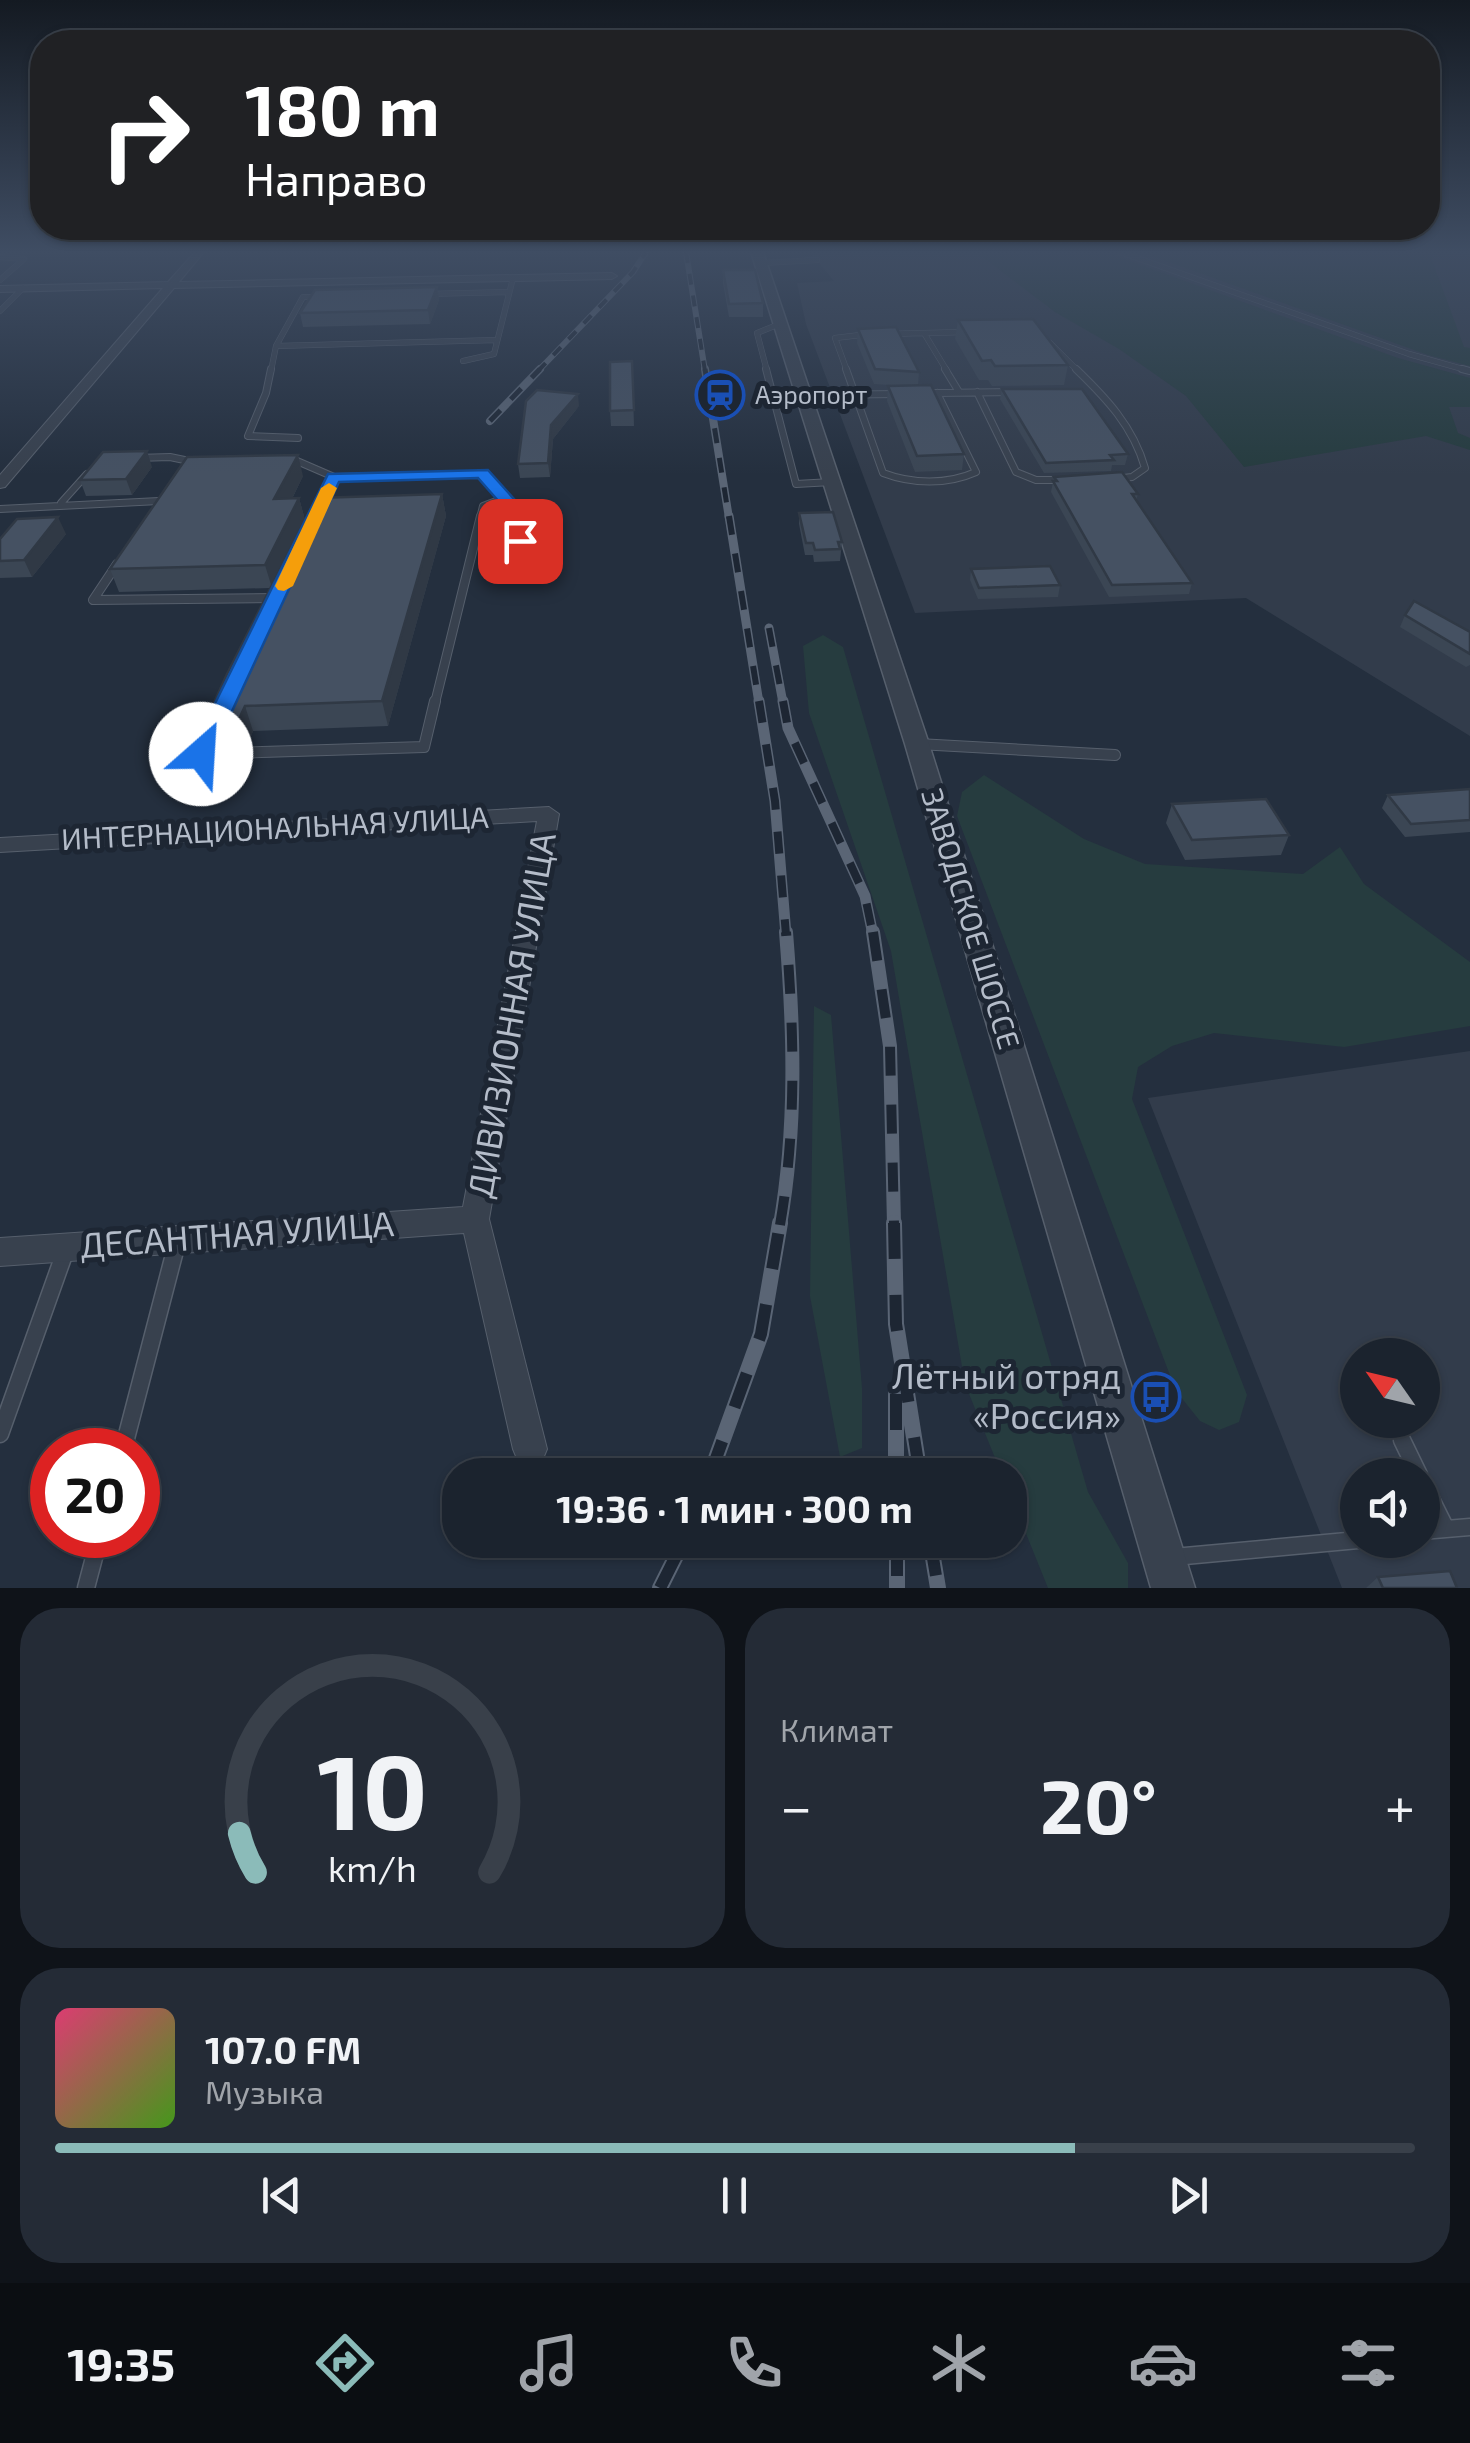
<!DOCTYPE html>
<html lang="ru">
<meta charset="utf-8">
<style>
:root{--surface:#1b232e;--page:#242b36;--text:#f1f3f6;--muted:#a0a4aa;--line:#39404a;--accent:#8bbbb9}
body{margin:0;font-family:"Exo 2",sans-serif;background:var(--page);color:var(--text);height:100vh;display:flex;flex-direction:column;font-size:38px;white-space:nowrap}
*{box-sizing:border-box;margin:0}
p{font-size:32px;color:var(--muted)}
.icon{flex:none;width:55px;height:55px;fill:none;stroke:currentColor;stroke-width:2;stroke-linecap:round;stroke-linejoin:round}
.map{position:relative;height:1588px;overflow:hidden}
.drawer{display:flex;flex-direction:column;gap:20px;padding:20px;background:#0f1319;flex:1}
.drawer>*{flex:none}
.top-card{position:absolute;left:30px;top:30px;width:1410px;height:210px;border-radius:40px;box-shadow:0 2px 8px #0004,0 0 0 2px var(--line);background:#202124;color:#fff;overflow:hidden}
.needle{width:65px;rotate:304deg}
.buttons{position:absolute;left:1340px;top:1338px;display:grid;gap:20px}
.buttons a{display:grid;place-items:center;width:100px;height:100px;border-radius:50%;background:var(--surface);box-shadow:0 2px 8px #0004,0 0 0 2px var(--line);font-size:50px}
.speed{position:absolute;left:30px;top:1428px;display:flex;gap:20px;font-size:50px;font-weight:700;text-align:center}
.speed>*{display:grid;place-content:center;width:130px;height:130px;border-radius:50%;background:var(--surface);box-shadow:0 2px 8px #0004,0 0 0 2px var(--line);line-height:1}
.speed .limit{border:15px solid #d22;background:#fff;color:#111}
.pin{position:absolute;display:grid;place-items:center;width:85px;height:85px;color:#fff;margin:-42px;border-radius:20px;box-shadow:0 5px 15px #0006}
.me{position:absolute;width:110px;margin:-55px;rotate:26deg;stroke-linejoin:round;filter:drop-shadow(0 0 8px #0008)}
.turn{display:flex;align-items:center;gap:35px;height:210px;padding:0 50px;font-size:45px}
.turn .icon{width:130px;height:130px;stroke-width:2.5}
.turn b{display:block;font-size:70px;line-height:85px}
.big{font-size:75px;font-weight:700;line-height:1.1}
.drawer .card{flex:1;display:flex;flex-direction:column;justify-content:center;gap:15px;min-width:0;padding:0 35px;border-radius:40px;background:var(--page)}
.drawer .dial{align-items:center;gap:0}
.dial svg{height:260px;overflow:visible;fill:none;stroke:var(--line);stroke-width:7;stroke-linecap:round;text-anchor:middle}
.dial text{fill:var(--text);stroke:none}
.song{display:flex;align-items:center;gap:30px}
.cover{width:120px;height:120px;border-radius:15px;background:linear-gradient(135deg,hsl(340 70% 55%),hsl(100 70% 35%))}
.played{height:10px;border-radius:5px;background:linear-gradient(90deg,var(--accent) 75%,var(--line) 75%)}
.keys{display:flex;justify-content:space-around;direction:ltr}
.heat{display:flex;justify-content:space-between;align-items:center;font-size:55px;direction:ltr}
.drawer .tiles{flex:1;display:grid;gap:20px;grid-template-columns:1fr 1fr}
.card:last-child{grid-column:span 2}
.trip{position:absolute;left:442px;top:1458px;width:585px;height:100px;border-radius:40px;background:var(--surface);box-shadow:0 2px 8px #0004,0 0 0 2px var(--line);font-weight:700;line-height:100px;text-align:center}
.tabs{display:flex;height:160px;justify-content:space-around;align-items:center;background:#0b0e12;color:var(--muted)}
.tabs .icon{width:70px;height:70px}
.tabs .on{color:var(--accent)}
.tabs b{font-size:45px;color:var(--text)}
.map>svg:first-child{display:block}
</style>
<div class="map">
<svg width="1470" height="1588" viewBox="0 0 1470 1588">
<rect width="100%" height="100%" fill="#242f3e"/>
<!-- airport -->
<path fill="#323c4b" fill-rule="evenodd" d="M810,252H1470V736L1246,598L915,613L806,324L797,283L834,281Z
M1470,1051V1588H1342L1148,1098ZM1358,1355H1422V1420H1358ZM1358,1475H1422V1540H1358Z"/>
<!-- green -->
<path fill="#263c3f" d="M1105,252L1398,358L1470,378V407H1449L1458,433L1470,438V450L1426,436L1244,467L1186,396L1119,349L1055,312L976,252Z
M1141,252H1429L1464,347L1470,348V366L1428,355Z
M823,635L843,647L1088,1492L1128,1563V1588H1048L1010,1494V1475H1002L965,1384L891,951L809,713L803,646Z
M984,775L1084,839L1145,864L1303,874L1340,847L1364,884L1470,962V1026L1344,1047L1214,1033L1172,1046L1138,1067L1132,1099L1247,1395L1239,1422L1219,1430L1200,1421L1176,1391L957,816L962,792Z
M814,1006L831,1015L862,1388V1448L840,1457L810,1296Z"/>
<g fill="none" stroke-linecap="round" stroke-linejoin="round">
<!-- service-far4 casing -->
<g stroke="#565f6c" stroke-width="6">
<path id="service-far4" d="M1120,252L1409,354L1470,371
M0,257L24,259L0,280
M760,263L817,260
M425,294L509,292
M0,311L23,288
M924,333L968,332
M886,334L924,333L947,371
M1050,343L1078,371
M276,346L497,340
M463,361L494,354L513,278
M271,371L276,346L303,297H323
M767,371L757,333L782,323
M847,371L835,338L869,334"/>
</g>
<!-- service-far3 casing -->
<g stroke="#565f6c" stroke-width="8">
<path id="service-far3" d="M271,369L266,393L248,436L298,438
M766,369L796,484L832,482
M846,369L883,473C912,484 947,485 976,472L937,393
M945,369L959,392
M1076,369C1106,398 1133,426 1145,468L1132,477L1115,479
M1462,369L1470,371
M977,392L1016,472L1036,480H1063
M936,393L1014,392
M804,395L899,394
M137,458L170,457L194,462
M286,461H297L334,477L482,474L523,518
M61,503L87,474
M320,508L334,477
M0,509L159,501
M480,518L483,506L504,498"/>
</g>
<!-- service-far2 casing -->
<g stroke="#565f6c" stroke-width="10">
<path id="service-far2" d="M517,563L524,519L521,516
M117,564L93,600L277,598
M435,703L481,516"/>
</g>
<!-- service-far1 casing -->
<g stroke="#565f6c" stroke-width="12">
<path id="service-far1" d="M222,713L201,754L424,747L435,701
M918,744L1115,755"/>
</g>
<!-- service casing -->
<g stroke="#565f6c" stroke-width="19">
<path id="service" d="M0,1434L65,1252
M1402,1440L1419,1475
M123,1450L177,1243
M1422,1481L1446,1529
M1422,1531L1470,1527
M1174,1557L1358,1540
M86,1588L100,1535"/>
</g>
<!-- minor casing -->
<g stroke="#565f6c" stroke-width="2">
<path id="minor" d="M195,252H204L179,282L612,273L617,276L612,279L174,288L5,487L0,488V475L163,288L0,292V286L168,282Z
M549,807L559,814L489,1219L547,1449L542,1461L530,1466L518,1461L513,1449L464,1233L0,1266V1238L463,1207L537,821L0,852V838Z"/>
</g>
<!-- tertiary casing -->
<g stroke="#565f6c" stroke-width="3">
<path id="tertiary" d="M751,252H763L929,744L1195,1588H1151L905,744Z"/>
</g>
<!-- service-far4 -->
<use href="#service-far4" stroke="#38414e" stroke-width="5"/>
<!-- service-far3 -->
<use href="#service-far3" stroke="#38414e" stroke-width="6"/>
<!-- service-far2 -->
<use href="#service-far2" stroke="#38414e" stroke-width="8"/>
<!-- service-far1 -->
<use href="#service-far1" stroke="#38414e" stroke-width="10"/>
<!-- service -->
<use href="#service" stroke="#38414e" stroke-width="16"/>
<!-- minor -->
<use href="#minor" fill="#38414e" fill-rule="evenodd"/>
<!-- tertiary -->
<use href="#tertiary" fill="#38414e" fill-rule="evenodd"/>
<!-- rail-far5 casing -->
<g stroke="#5a6575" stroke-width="6">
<path id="rail-far5" d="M686,252L705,371
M538,371L633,272L646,252"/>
</g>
<!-- rail-far4 casing -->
<g stroke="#5a6575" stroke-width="8">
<path id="rail-far4" d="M705,369L729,518
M490,421L540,369"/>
</g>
<!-- rail-far3 casing -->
<g stroke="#5a6575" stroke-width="9">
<path id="rail-far3" d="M729,516L759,703
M769,628L783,703"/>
</g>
<!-- rail-far2 casing -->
<g stroke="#5a6575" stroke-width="11">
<path id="rail-far2" d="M759,701L775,801L786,935
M783,701L788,728L865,896L873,935"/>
</g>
<!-- rail-far1 casing -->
<g stroke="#5a6575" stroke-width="14">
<path id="rail-far1" d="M873,932L890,1046L894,1225
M780,1225C797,1127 794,1030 786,932"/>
</g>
<!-- rail casing -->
<g stroke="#5a6575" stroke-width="16">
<path id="rail" d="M894,1223L896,1324L920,1475
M896,1394V1475
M710,1475L761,1334L780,1223
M897,1540V1588
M930,1540L938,1588
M660,1588L684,1540"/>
</g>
<!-- rail-far5 -->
<use href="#rail-far5" stroke="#1d2633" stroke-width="4" stroke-dasharray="11" stroke-linecap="butt"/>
<!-- rail-far4 -->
<use href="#rail-far4" stroke="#1d2633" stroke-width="5" stroke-dasharray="15" stroke-linecap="butt"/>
<!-- rail-far3 -->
<use href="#rail-far3" stroke="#1d2633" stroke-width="6" stroke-dasharray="19" stroke-linecap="butt"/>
<!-- rail-far2 -->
<use href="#rail-far2" stroke="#1d2633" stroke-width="8" stroke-dasharray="22" stroke-linecap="butt"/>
<!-- rail-far1 -->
<use href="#rail-far1" stroke="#1d2633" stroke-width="10" stroke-dasharray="29" stroke-linecap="butt"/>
<!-- rail -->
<use href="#rail" stroke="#1d2633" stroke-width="12" stroke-dasharray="36" stroke-linecap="butt"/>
</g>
<!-- wall -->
<path fill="#3b4654" d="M723,270L763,303V317H729L723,283Z
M437,287L439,300L430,324L303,327L300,313Z
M958,320L1068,365L1064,385L992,386L988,380H979L955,339Z
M858,329L919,372L918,386L964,454L962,470L915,472L887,401L888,386H903L874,384L857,343Z
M632,361L634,426H611L610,411Z
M1002,389L1128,454L1125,465H1112L1111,471L1044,473L1000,399Z
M579,406L553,439L550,477L520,478L518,464Z
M152,467L132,495L86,496L80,480Z
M303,476L292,499L299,498L305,520L442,494L446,516L388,726L253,731L248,744H234L241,762L227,794L200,795L192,776L222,743L214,720L216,716L212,707L270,588L119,592L110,569Z
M1054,477L1138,494L1136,501L1192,583L1189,594L1109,597L1051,492Z
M799,513L842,542L840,561L814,562L813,555H805L799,524Z
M66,534L32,577L0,578V539Z
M971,569L1060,585L1058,597L978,599L970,580Z
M1405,615L1470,632V665L1466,667L1400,627Z
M1470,789V832L1405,837L1382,808L1388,795Z
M1172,804L1289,835L1281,855L1185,860L1166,823Z
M1378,1577L1457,1588H1366Z"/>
<!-- shaded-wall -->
<path fill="#303945" d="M437,287L439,300L430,324L428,310Z
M578,394L579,406L553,439L550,477L548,463L551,425Z
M147,451L152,467L132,495L126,479Z
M298,455L303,476L281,521L274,499Z
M442,494L446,516L388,726L382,701Z
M299,498L305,520L272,588L265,565Z
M58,517L66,534L32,577L24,560Z
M245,706L253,731L248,744L239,719Z
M234,743L241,762L227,794L220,775Z"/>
<!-- building -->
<path fill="#455162" stroke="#303945" stroke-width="2.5" d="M723,270H755L763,303L729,304Z
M437,287L428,310L300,313L315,290Z
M1033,319L1068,365L995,366L991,360L982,361L958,320Z
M896,327L919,372L875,369L858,329Z
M632,361L634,410L610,411V362Z
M931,385L964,454L917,456L888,386Z
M1002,389H1082L1128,454L1110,455L1114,460L1046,463Z
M537,390L578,394L551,425L548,463L518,464L526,401Z
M147,451L126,479L80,480L103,452Z
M298,455L274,499L299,498L265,565L110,569L187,457Z
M1122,472L1138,494H1132L1192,583L1112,585L1053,481H1057L1054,477Z
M442,494L382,701L245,706L239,719L214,720L220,707H212L227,674L316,498Z
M833,512L842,542H838L840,549L815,550L813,543H806L799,513Z
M58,517L24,560L0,561V539L17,519Z
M1050,566L1060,585L979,588L971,569Z
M1414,601L1470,632V654L1405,615Z
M208,743H234L220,775L192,776Z
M1470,789V820L1411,824L1388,795Z
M1266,799L1289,835L1192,840L1172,804Z
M1450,1571L1457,1588H1383L1378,1577Z"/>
<!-- sky -->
<linearGradient id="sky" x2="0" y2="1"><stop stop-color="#141a22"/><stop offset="0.53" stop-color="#3f4d63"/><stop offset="1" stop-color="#3f4d63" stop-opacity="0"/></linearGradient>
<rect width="1470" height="475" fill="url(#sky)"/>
<!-- route -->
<path fill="#1a73e8" stroke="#114b97" stroke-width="2.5" d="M488,470L532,519L527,545H514L515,520L478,478L339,482L212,754L209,759H194L190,754L328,474Z"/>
<!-- slow -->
<path fill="#f59e0b" d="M329,483L337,488L293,586L284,591L278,590L275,586L321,488Z"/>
<!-- icons -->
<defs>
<g id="station-ring" transform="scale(2.5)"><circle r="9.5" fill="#1d2633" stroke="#1a4fb4" stroke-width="1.5"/><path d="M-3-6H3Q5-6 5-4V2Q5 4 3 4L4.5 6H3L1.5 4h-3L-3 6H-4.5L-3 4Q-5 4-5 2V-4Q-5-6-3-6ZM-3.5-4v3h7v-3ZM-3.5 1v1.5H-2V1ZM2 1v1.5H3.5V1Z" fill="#1a4fb4"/></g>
<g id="bus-ring" transform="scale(2.5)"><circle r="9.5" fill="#1d2633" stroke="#1a4fb4" stroke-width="1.5"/><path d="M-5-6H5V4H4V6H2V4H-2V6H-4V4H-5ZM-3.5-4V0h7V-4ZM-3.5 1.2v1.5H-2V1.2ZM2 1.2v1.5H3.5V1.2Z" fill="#1a4fb4"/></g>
</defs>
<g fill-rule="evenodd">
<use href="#station-ring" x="720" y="395"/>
<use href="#bus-ring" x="1156" y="1397"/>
</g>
<g text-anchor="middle" stroke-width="10" stroke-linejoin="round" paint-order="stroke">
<!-- far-poi labels -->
<g font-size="25" fill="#b4bcc9" stroke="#1d2633" text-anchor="start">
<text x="755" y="404">Аэропорт</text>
</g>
<!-- street labels -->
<g font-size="30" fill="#b4bcc9" stroke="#1d2633">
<text transform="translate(275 829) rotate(-3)" y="10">ИНТЕРНАЦИОНАЛЬНАЯ УЛИЦА</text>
<text transform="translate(970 919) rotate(73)" y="10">ЗАВОДСКОЕ ШОССЕ</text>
</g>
<!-- near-street labels -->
<g font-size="35" fill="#b4bcc9" stroke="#1d2633">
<text transform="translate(512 1015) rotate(-80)" y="12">ДИВИЗИОННАЯ УЛИЦА</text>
<text transform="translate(237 1235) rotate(-4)" y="12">ДЕСАНТНАЯ УЛИЦА</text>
</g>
<!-- near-poi labels -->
<g font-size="35" fill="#b4bcc9" stroke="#1d2633" text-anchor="end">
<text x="1121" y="1389">Лётный отряд<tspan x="1121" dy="40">«Россия»</tspan></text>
</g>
</g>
</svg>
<div class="buttons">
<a><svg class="needle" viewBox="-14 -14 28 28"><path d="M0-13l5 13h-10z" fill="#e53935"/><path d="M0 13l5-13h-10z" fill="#a0a4aa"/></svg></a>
<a><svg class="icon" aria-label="sound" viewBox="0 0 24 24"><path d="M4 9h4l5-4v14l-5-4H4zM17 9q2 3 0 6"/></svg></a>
</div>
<div class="speed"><div class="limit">20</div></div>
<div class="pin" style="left:520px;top:541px;background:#d93025"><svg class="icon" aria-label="arrive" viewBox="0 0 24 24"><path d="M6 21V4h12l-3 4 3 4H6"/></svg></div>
<svg class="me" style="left:201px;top:754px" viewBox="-20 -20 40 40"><circle r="19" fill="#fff"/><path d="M0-13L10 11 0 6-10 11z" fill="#1a73e8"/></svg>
<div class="trip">19:36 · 1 мин · 300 m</div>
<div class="top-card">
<div class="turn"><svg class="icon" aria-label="right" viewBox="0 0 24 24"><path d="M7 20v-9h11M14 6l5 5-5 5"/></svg><div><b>180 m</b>Направо</div></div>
</div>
</div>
<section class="drawer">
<div class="tiles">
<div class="card dial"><svg viewBox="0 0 100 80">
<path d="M14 69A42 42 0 1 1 86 69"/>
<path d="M14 69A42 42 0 0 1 9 57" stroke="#8bbbb9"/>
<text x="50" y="56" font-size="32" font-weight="700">10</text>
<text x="50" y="72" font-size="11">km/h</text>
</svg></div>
<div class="card"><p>Климат</p>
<div class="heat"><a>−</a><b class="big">20°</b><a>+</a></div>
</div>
<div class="card">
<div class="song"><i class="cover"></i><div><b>107.0 FM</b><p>Музыка</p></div></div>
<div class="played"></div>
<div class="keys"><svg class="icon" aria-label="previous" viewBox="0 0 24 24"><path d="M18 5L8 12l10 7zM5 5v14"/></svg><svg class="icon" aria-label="pause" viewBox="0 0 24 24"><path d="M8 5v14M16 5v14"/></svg><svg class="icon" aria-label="next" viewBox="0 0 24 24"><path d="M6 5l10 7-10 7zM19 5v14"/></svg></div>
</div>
</div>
</section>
<nav class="tabs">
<b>19:35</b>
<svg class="icon on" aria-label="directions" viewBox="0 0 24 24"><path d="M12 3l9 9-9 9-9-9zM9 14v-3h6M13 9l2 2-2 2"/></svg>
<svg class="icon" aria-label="music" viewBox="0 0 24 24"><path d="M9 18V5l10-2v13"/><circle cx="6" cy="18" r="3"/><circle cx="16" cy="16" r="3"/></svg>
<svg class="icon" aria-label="phone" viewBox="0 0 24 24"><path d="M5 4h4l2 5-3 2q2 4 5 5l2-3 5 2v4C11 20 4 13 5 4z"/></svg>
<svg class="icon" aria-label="climate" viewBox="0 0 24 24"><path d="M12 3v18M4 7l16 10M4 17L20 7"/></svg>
<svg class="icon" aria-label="car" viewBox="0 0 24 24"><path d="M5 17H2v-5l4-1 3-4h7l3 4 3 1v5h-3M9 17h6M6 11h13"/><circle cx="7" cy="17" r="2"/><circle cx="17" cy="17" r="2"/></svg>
<svg class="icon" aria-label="filters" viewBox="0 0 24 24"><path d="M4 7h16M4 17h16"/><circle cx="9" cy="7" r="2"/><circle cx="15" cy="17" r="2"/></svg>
</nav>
